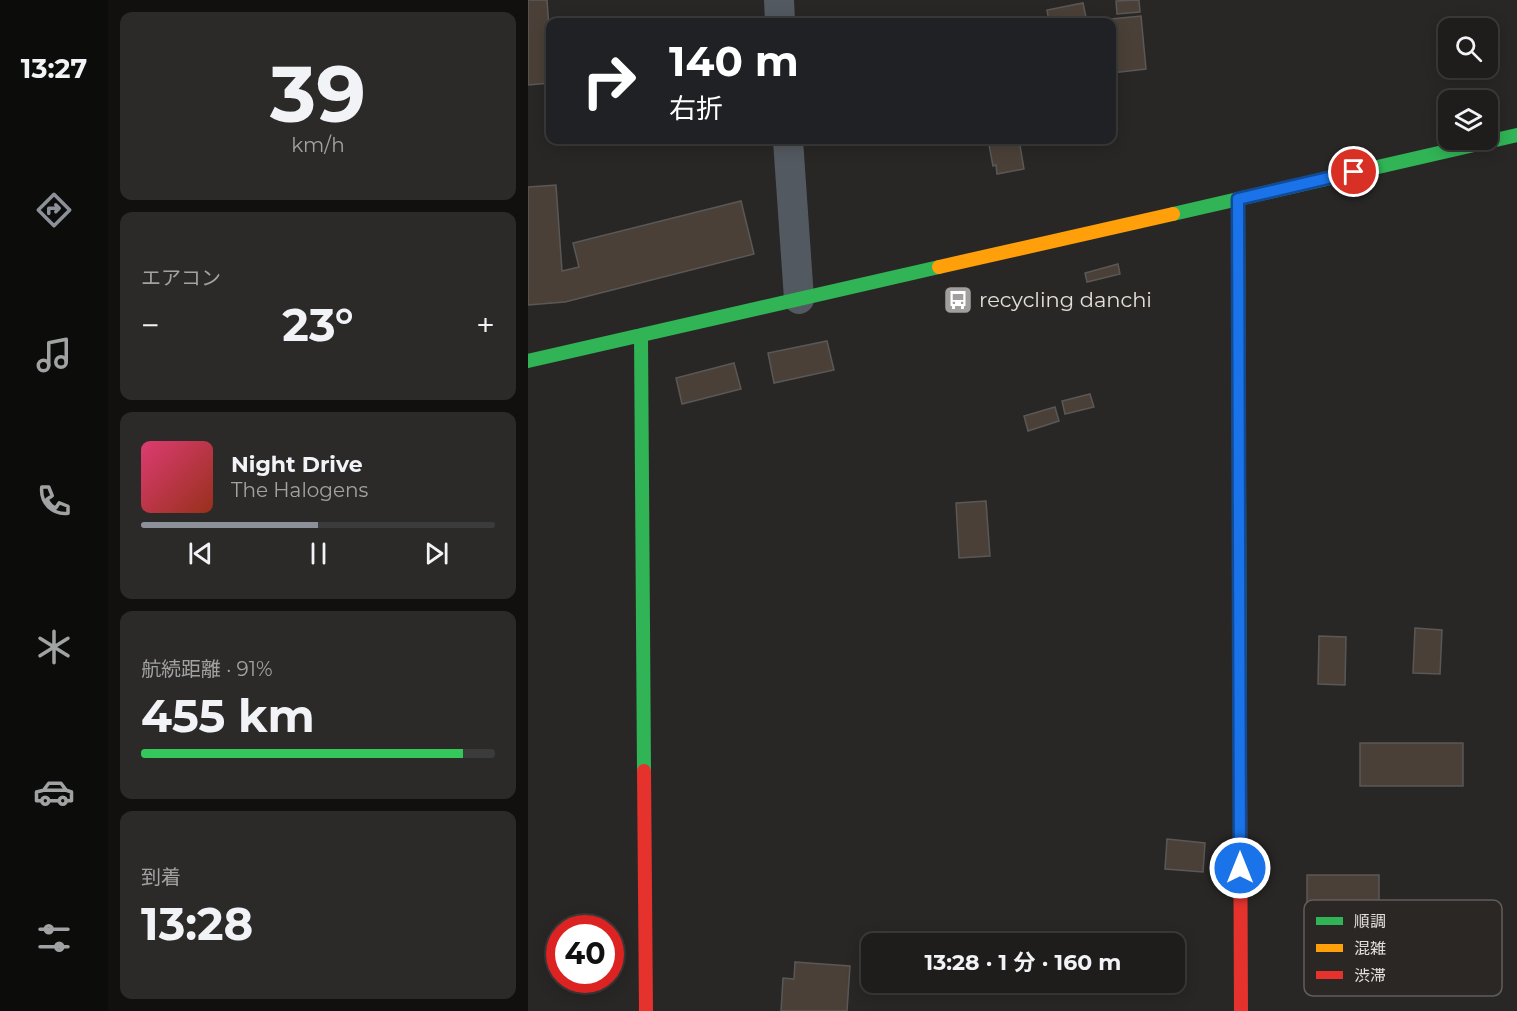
<!DOCTYPE html>
<html lang="ja">
<meta charset="utf-8">
<style>
:root{--surface:#1f1d1c;--page:#2c2a29;--text:#f1f3f6;--muted:#a1a2a3;--line:#3c3b3b;--accent:#8c9099}
body{margin:0;font-family:Montserrat,"Noto Sans JP",sans-serif;background:var(--page);color:var(--text);height:100vh;display:flex;flex-direction:column;font-size:22px;white-space:nowrap}
*{box-sizing:border-box;margin:0}
p{font-size:20px;color:var(--muted)}
.icon{flex:none;width:33px;height:33px;fill:none;stroke:currentColor;stroke-width:2;stroke-linecap:round;stroke-linejoin:round}
.map{position:relative;flex:1;overflow:hidden}
.side{display:flex;flex-direction:column;gap:12px;padding:12px;background:#11100f;width:420px}
.side>*{flex:none}
.banner{position:absolute;left:18px;top:18px;width:570px;height:126px;border-radius:12px;box-shadow:0 3px 15px #0003,0 0 0 2px var(--line);background:#202124;color:#fff;overflow:hidden}
.fabs{position:absolute;left:910px;top:18px;display:grid;gap:12px}
.fabs a{display:grid;place-items:center;width:60px;height:60px;border-radius:12px;background:var(--surface);box-shadow:0 3px 15px #0003,0 0 0 2px var(--line);font-size:30px}
.speed{position:absolute;left:18px;top:915px;display:flex;gap:12px;font-size:30px;font-weight:700;text-align:center}
.speed>*{display:grid;place-content:center;width:78px;height:78px;border-radius:50%;background:var(--surface);box-shadow:0 3px 15px #0003,0 0 0 2px var(--line);line-height:1}
.speed .limit{border:9px solid #d22;background:#fff;color:#111}
.pin{position:absolute;display:grid;place-items:center;width:51px;height:51px;color:#fff;margin:-26px;border:3px solid #fff;border-radius:50%;box-shadow:0 2px 6px #0007}
.me{position:absolute;width:66px;margin:-33px;rotate:0deg;stroke-linejoin:round;filter:drop-shadow(0 0 4px #0008)}
.turn{display:flex;align-items:center;gap:21px;height:126px;padding:0 24px;font-size:27px}
.turn .icon{width:78px;height:78px;stroke-width:2.5}
.turn b{display:block;font-size:42px;line-height:51px}
.big{font-size:45px;font-weight:700;line-height:1.1}
.side .widget{flex:1;display:flex;flex-direction:column;justify-content:center;gap:9px;min-width:0;padding:0 21px;border-radius:12px;background:var(--page)}
.side .dial{align-items:center;gap:0}
.dial b{font-size:78px;line-height:1}
.song{display:flex;align-items:center;gap:18px}
.cover{width:72px;height:72px;border-radius:9px;background:linear-gradient(135deg,hsl(340 70% 55%),hsl(10 70% 35%))}
.played{height:6px;border-radius:3px;background:linear-gradient(90deg,var(--accent) 50%,var(--line) 50%)}
.keys{display:flex;justify-content:space-around;direction:ltr}
.heat{display:flex;justify-content:space-between;align-items:center;font-size:33px;direction:ltr}
.charge{height:9px;border-radius:4px;background:linear-gradient(90deg,#34c759 91%,var(--line) 0)}
.trip{position:absolute;left:333px;top:933px;width:324px;height:60px;border-radius:12px;background:var(--surface);box-shadow:0 3px 15px #0003,0 0 0 2px var(--line);font-weight:700;line-height:60px;text-align:center}
main{display:flex;flex:1;min-height:0}
.tab-bar{display:flex;flex-direction:column;width:108px;justify-content:space-around;align-items:center;background:#0c0c0b;color:var(--muted)}
.tab-bar .icon{width:42px;height:42px}
.tab-bar .on{color:var(--accent)}
.tab-bar b{font-size:27px;color:var(--text)}
.map>svg:first-child{display:block}
</style>
<main>
<nav class="tab-bar">
<b>13:27</b>
<svg class="icon on" aria-label="directions" viewBox="0 0 24 24"><path d="M12 3l9 9-9 9-9-9zM9 14v-3h6M13 9l2 2-2 2"/></svg>
<svg class="icon" aria-label="music" viewBox="0 0 24 24"><path d="M9 18V5l10-2v13"/><circle cx="6" cy="18" r="3"/><circle cx="16" cy="16" r="3"/></svg>
<svg class="icon" aria-label="phone" viewBox="0 0 24 24"><path d="M5 4h4l2 5-3 2q2 4 5 5l2-3 5 2v4C11 20 4 13 5 4z"/></svg>
<svg class="icon" aria-label="climate" viewBox="0 0 24 24"><path d="M12 3v18M4 7l16 10M4 17L20 7"/></svg>
<svg class="icon" aria-label="car" viewBox="0 0 24 24"><path d="M5 17H2v-5l4-1 3-4h7l3 4 3 1v5h-3M9 17h6M6 11h13"/><circle cx="7" cy="17" r="2"/><circle cx="17" cy="17" r="2"/></svg>
<svg class="icon" aria-label="filters" viewBox="0 0 24 24"><path d="M4 7h16M4 17h16"/><circle cx="9" cy="7" r="2"/><circle cx="15" cy="17" r="2"/></svg>
</nav>
<section class="side">
<div class="widget dial"><b>39</b><p>km/h</p></div>
<div class="widget"><p>エアコン</p>
<div class="heat"><a>−</a><b class="big">23°</b><a>+</a></div>
</div>
<div class="widget">
<div class="song"><i class="cover"></i><div><b>Night Drive</b><p>The Halogens</p></div></div>
<div class="played"></div>
<div class="keys"><svg class="icon" aria-label="previous" viewBox="0 0 24 24"><path d="M18 5L8 12l10 7zM5 5v14"/></svg><svg class="icon" aria-label="pause" viewBox="0 0 24 24"><path d="M8 5v14M16 5v14"/></svg><svg class="icon" aria-label="next" viewBox="0 0 24 24"><path d="M6 5l10 7-10 7zM19 5v14"/></svg></div>
</div>
<div class="widget"><p>航続距離 · 91%</p><b class="big">455 km</b><div class="charge"></div></div>
<div class="widget"><p>到着</p><b class="big">13:28</b></div>
</section>
<div class="map">
<svg width="989" height="1011" viewBox="0 0 989 1011">
<rect width="100%" height="100%" fill="#292725"/>
<!-- building -->
<path fill="#4a4038" stroke="#5a5857" stroke-width="1.5" d="M0,0H19L22,43V83L0,85Z
M611,0L612,12L589,14L588,1Z
M555,3L559,22H521L519,10Z
M613,16L618,69L584,73V22H573V20Z
M491,140L496,169L469,174L468,165L465,166L461,145Z
M28,185L34,271L51,267L45,243L213,201L226,254L37,302L0,305V187Z
M590,264L592,274L559,282L557,273Z
M299,341L306,370L246,383L240,353Z
M206,363L213,389L154,404L148,378Z
M562,394L566,407L537,414L534,401Z
M527,407L531,421L500,431L496,416Z
M458,501L462,556L431,558L428,503Z
M887,628L914,630L912,674L885,673Z
M791,636L818,637L817,685L790,684Z
M832,743H935V786H832Z
M639,839L677,843L675,872L637,869Z
M779,875H851V928L779,927Z
M267,962L322,966L319,1011H253L255,978L266,979Z"/>
<g fill="none" stroke-linecap="round" stroke-linejoin="round">
<!-- street -->
<path stroke="#535960" stroke-width="30" d="M251,0L252,22
M260,140L271,299"/>
<!-- fast -->
<path stroke="#30b455" stroke-width="14" d="M710,199L712,770
M645,214L989,135
M113,335L116,771
M0,361L411,267"/>
<!-- slow -->
<path stroke="#ff9f0a" stroke-width="14" d="M411,267L645,214"/>
<!-- jam -->
<path stroke="#e5322d" stroke-width="14" d="M712,770L713,1011
M116,771L118,1011"/>
</g>
<g fill="none" stroke-linecap="round" stroke-linejoin="round">
<!-- route casing -->
<g stroke="#114b97" stroke-width="15">
<path id="route" d="M712,868L710,199L826,172"/>
</g>
<!-- route -->
<use href="#route" stroke="#1a73e8" stroke-width="10"/>
</g>
<!-- icons -->
<defs>
<g id="bus-square" transform="scale(1.5)"><rect x="-9" y="-9" width="18" height="18" rx="4" fill="#a19f9d" stroke="#2a2724"/><path d="M-5-6H5V4H4V6H2V4H-2V6H-4V4H-5ZM-3.5-4V0h7V-4ZM-3.5 1.2v1.5H-2V1.2ZM2 1.2v1.5H3.5V1.2Z" fill="#fff"/></g>
</defs>
<g fill-rule="evenodd">
<use href="#bus-square" x="430" y="300"/>
</g>
<g text-anchor="middle" stroke-width="6" stroke-linejoin="round" paint-order="stroke">
<!-- poi labels -->
<g font-size="21" fill="#e2e0de" stroke="#2a2724" text-anchor="start">
<text x="451" y="307">recycling danchi</text>
</g>
</g>
<!-- legend -->
<rect x="776" y="900" width="198" height="96" rx="9" fill="#2a2724" stroke="#615e5c" stroke-width="1.5"/>
<rect x="788" y="917" width="27" height="8" fill="#30b455"/>
<rect x="788" y="944" width="27" height="8" fill="#ff9f0a"/>
<rect x="788" y="971" width="27" height="8" fill="#e5322d"/>
<g font-size="16" fill="#e2e0de">
<text x="826" y="927">順調</text>
<text x="826" y="954">混雑</text>
<text x="826" y="981">渋滞</text>
</g>
</svg>
<div class="fabs">
<a><svg class="icon" aria-label="search" viewBox="0 0 24 24"><circle cx="10" cy="10" r="6"/><path d="M15 15l6 6"/></svg></a>
<a><svg class="icon" aria-label="layers" viewBox="0 0 24 24"><path d="M12 4l9 5-9 5-9-5zM3 14l9 5 9-5"/></svg></a>
</div>
<div class="speed"><div class="limit">40</div></div>
<div class="pin" style="left:826px;top:172px;background:#d93025"><svg class="icon" aria-label="arrive" viewBox="0 0 24 24"><path d="M6 21V4h12l-3 4 3 4H6"/></svg></div>
<svg class="me" style="left:712px;top:868px" viewBox="-20 -20 40 40"><circle r="17" fill="#1a73e8" stroke="#fff" stroke-width="3"/><path d="M0-11L8 9 0 5-8 9z" fill="#fff"/></svg>
<div class="trip">13:28 · 1 分 · 160 m</div>
<div class="banner">
<div class="turn"><svg class="icon" aria-label="right" viewBox="0 0 24 24"><path d="M7 20v-9h11M14 6l5 5-5 5"/></svg><div><b>140 m</b>右折</div></div>
</div>
</div>
</main>
